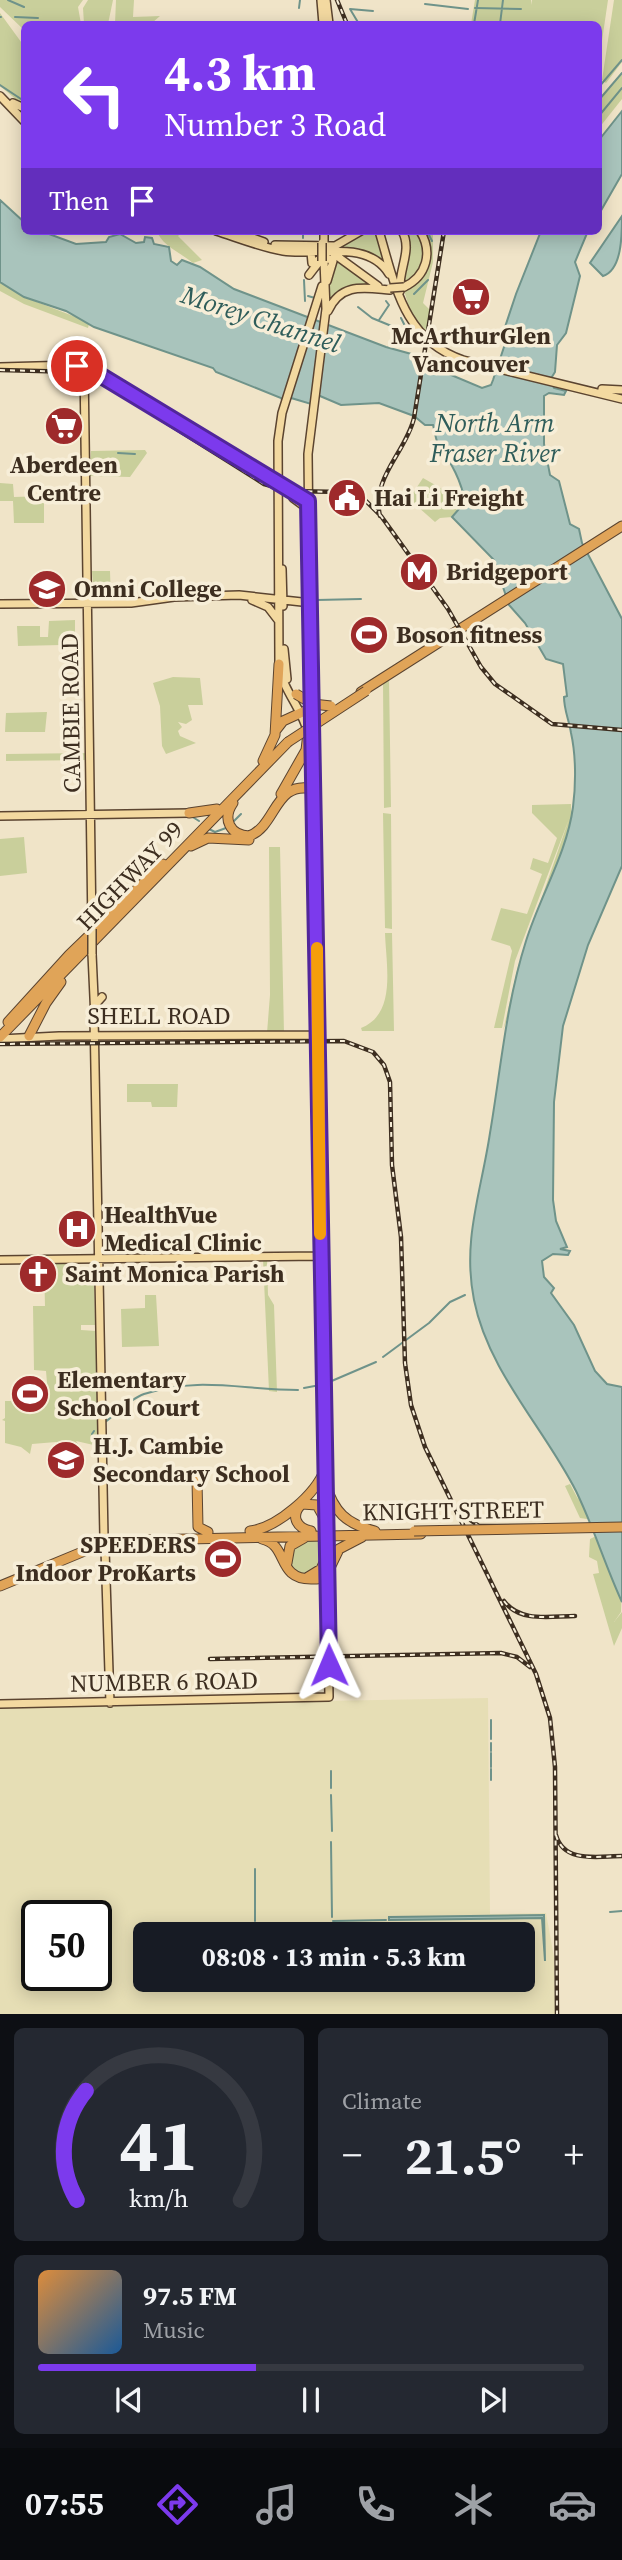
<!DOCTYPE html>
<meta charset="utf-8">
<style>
:root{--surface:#171b24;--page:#242831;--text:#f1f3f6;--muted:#9ea1a6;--line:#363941;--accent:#7c3aed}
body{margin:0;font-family:"Source Serif 4",serif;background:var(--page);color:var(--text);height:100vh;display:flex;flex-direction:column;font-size:26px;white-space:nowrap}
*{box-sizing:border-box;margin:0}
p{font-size:23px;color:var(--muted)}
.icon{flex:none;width:38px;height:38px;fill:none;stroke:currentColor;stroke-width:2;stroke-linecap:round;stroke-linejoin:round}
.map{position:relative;height:2014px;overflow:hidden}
.drawer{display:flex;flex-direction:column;gap:14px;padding:14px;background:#0d0f14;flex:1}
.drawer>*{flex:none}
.guide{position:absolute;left:21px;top:21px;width:581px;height:214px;border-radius:10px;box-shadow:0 4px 18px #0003;background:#7c3aed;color:#fff;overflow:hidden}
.speed{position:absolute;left:21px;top:1900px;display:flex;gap:14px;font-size:35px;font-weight:700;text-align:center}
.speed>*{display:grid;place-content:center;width:91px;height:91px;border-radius:50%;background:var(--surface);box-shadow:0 4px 18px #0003;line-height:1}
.speed .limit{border:4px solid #111;border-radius:10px;background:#fff;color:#111}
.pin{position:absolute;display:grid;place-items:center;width:60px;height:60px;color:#fff;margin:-30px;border:4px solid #fff;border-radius:50%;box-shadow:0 2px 7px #0007}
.me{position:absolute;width:77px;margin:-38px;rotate:359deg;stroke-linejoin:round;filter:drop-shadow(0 0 5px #0008)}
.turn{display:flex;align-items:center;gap:24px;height:147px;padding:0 28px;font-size:32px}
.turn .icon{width:91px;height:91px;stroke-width:2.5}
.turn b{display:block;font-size:49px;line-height:60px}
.then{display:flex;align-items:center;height:66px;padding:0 28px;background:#0003;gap:14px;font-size:26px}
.big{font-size:52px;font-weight:700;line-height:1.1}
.drawer .tile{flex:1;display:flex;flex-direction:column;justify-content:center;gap:10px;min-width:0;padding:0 24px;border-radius:10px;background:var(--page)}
.drawer .dial{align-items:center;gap:0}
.dial svg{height:182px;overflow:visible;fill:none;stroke:var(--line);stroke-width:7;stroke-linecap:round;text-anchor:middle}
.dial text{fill:var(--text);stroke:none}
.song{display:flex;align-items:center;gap:21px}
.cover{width:84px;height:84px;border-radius:10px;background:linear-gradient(135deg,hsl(30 70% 55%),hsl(210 70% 35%))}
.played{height:7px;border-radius:4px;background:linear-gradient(90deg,var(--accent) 40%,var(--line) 40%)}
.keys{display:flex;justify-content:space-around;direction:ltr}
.heat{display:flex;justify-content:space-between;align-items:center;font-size:38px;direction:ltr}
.drawer .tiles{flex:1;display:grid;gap:14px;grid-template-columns:1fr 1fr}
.tile:last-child{grid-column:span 2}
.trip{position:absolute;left:133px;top:1922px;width:402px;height:70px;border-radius:10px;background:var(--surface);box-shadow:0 4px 18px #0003;font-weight:700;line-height:70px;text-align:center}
.tab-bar{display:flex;height:112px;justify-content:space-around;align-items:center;background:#090b0e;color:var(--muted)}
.tab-bar .icon{width:49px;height:49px}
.tab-bar .active{color:var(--accent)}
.tab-bar b{font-size:32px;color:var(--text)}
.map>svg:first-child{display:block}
</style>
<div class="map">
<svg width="622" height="2014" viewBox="0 0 622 2014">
<rect width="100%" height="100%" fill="#f0e4c8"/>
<!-- farmland -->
<path fill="#e6deb5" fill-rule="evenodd" d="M488,1698L490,1914L546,1913L554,1957L555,2014H0V1707ZM37,1916H96V1976H37ZM145,1934H523V1979H145Z"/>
<!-- green -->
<path fill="#c9cf9b" d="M0,0H83L78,7L81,24H24V30L0,7Z
M88,0H113L108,24H84L83,8Z
M116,0H134L133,17L160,16L152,23L115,24Z
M475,0H531V5L532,0H608L599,61L598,24H471Z
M614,0H622V62L606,83L602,80Z
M0,13L24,46V106L0,86Z
M622,72V99L599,128V100Z
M157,231H183L178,236L202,260L193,263C181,253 161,245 157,231Z
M364,231H376L388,268L375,255L341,248Z
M405,231H417C427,251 426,270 405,283L401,281L409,251Z
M424,231H433V262L423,303L430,310L426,333L411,315L404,290C428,283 437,251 424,231Z
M332,256L369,283V285L341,291L329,302V282L336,266Z
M0,282L24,297L86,321L89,324L88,328L24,304L0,291Z
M91,451L145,450L147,453L130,477L90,476Z
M423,478L465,502L452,517L440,518L435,522L409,499Z
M0,483L13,484L14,497L44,496V523H14L13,501H0Z
M92,571H110L111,601H94Z
M75,620V633L65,634L61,645L18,646L17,626H40V637H48L49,621Z
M173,677L200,678L203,705H188L192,720L186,724L178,722L182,727L178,731L180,736L196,743L166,754L162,746L160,706L153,683Z
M389,679L391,807L384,808L383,683Z
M47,712L45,732H5L6,713Z
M89,753V760L6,761V754Z
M571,804V811L576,808L503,1031L518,966L569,819L515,961L502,1028H494L512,951L510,946L491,940L501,908L527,914L542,874L530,869L533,858L548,863L557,838L532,813V805Z
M383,813L391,814L392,929L385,928Z
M24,837L27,873L0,876V839Z
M269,847H280L284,1033H267L270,995Z
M385,933H392L394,1031H362L361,1028C397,1014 386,965 385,933Z
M127,1084H178L177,1107H152L151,1102H127Z
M263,1259H267L268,1295L274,1305L277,1392L269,1391Z
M44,1262H72V1273L83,1277L84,1283H94L95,1325H81V1330L96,1331L98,1446L76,1441L78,1444L65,1449L56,1442L32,1444L30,1454L21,1447L5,1443V1421L2,1420L5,1418V1401H11V1393L17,1392L18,1401L41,1398V1384L47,1383L46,1371L34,1370L33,1306H45Z
M473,1294H478L494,1335L565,1464L595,1507L609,1539L622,1581L621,1612L614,1622L622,1612V1628L614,1646L593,1574L599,1573L597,1561L589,1557L590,1539L596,1536L587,1514V1519L580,1518L565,1486L570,1484L578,1499L577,1494C567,1477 560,1458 549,1441C519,1392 485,1351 473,1294Z
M145,1295H156L159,1346L122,1347L121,1309L145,1308Z
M324,1537V1557L313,1574L300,1575L289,1566L294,1543Z"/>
<!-- water -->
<path fill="#a9c4bc" stroke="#6f938a" stroke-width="2" d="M622,111V174L599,214V140Z
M0,200L24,222V231H41L76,244L106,242L109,237L120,234L136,243L144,242L145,237L152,238L154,244L169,247L171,261L177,265L182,260L200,267L234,289L386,347L415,355L437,369L482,388L491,385L493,380L506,341L504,330L516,294L541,231H588L575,262L580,276L566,333L557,345L555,372L550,380L554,388L566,391L564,395L549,393L544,396V444L550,475L559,481L570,524L579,529L582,543L622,619V866L588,945L563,1026L554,1102L553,1200L556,1221L567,1247L560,1249L570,1251L568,1255L553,1254L542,1261L544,1277L554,1288L551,1293L574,1325L595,1371L607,1384L622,1387V1602C605,1565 594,1528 576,1491C544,1428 488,1371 474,1300C462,1240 481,1193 490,1133C501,1068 506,1004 526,941C540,896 567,853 573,807C576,784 576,755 571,733C569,720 564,710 564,697L567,696L563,664L546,659L525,623L509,605L494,560L452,517L465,502C461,480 452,464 439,446C436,442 435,432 433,425H425L414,416L379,403L341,405L320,396L311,404L291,398L285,405L281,398L216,372L213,368L94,327L66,311L24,297L0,282Z
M622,216C622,235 622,270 603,276L590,263Z
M544,1915L545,1961L542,1918L389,1920V1917Z"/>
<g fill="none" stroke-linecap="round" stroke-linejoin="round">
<!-- stream -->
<path stroke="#6f938a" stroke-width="2" d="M8,0L24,7
M425,4L468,9
M299,8L300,0
M475,8L521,9
M0,17H1
M15,17L38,18
M301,22V24
M359,24L350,9L373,11
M474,24L478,0
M500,24L503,0
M0,85L24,101
M598,88L622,60
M598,101L622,73
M598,117L622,88
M246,231L247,232
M303,231V238
M427,231L432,241
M304,280L305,301
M414,294L428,280
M308,296L315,298
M358,307L372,318L406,332
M401,318L407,330
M379,320L389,305L386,301
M118,453L135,454
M102,471L111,474L119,472
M317,600L361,599
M191,816L199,821
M232,823L241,814
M209,829L215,832L226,828
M383,1357L429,1323L450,1302L465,1295
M327,1383L376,1362
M304,1388L320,1385
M105,1422C116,1414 130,1399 144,1394C199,1376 242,1390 298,1390
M92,1434L94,1431
M491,1720V1739
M491,1743V1751
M491,1753V1767
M491,1769V1780
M331,1771V1788
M331,1795L332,1831
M331,1842L332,1917
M255,1869V1921
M610,1912L622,1911
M333,1921L386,1920
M256,1926L329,1924"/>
<!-- major casing -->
<g stroke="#5b4430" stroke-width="10">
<path id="major" d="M321,0L323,24
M326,0L329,24
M0,96L24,121
M13,103L24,108
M216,231C238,238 260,247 283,251C317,256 368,239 389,274
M232,231L264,242
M379,231C395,284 403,340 463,360L622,399
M324,243V231
M275,245L335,246L361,231
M311,252L312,263L325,257L333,261L327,281
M334,254L378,286
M309,275L319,262
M404,287C427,276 433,252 420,231
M400,291C398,270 413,250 402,231
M328,311C341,282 365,288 390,290
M0,367L73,365L89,369L311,503
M84,367L92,929
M602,389L622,390
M293,498L308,509
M282,569L283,606
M252,600L268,607L278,620
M0,604L131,603L174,597L239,595L311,603
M284,649L287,679
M308,733C302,708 282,690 279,664L278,441L282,413L322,286
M313,807L325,1474
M312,808L308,454L326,309L324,261
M0,816L189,813
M92,954L95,1019
M94,1006L102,997
M94,1016L104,1538
M0,1039L59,1036L318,1035
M0,1260L321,1256
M326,1489V1519
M105,1549L110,1703
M0,1704L329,1697L327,1571"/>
</g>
<!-- highway casing -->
<g stroke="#5b4430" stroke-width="11">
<path id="highway" d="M361,692L622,526
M276,730L283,721L307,710L313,699
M263,761L275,735L279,664
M281,794L306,750L308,733
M233,803C222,819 230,835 249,836C277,826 274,780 313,789
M189,813L217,809
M191,846L208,838L249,840
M8,1022L69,955L163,864
M29,1036L46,1003L61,982
M0,1037L288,742
M197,1480L198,1527L208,1532
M325,1483C334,1512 346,1524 375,1531
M250,1531C277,1528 316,1494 325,1469
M311,1531C296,1528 290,1515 302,1504L317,1505L326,1521
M262,1539C289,1545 276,1579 311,1579C318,1579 322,1579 327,1575
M287,1563L290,1546L304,1538
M327,1574L339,1549L362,1537
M308,1577L321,1569L327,1556
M0,1586L87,1550L142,1540L421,1534"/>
</g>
<!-- major -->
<use href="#major" stroke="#f3d9a0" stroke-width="7"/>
<!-- highway -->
<use href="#highway" stroke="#e0a458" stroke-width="9"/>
<!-- rail casing -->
<g stroke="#3d2e20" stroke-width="4.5">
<path id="rail" d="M337,0L347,24
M0,370L77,372L94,377L264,484L289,491L342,492L366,501L381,516L448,609L481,667L495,684L552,724L622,730
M380,516C371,478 406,452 414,418L444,231
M0,1044L344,1041L373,1052L384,1065L390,1082L392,1165L401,1237L405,1363L411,1405L425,1447L536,1674L550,1718L555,1767L557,2014
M459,1512L479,1526H535
M504,1601C520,1623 551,1616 575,1616
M210,1659L501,1653L517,1657L530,1667
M556,1835C564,1864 599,1856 622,1856"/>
</g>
<!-- rail -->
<use href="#rail" stroke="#f7eed8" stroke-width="2" stroke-dasharray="5" stroke-linecap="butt"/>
<!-- major-bridge casing -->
<g stroke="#5b4430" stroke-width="10" stroke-linecap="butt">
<path id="major-bridge" d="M322,243V261
M390,288L404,287
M92,929V954
M104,1538L105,1549
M327,1542V1527"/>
</g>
<!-- highway-bridge casing -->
<g stroke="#5b4430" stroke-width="11" stroke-linecap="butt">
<path id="highway-bridge" d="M296,694L313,704L331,706
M288,742L366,691
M414,1531L622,1527"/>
</g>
<!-- major-bridge -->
<use href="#major-bridge" stroke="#f3d9a0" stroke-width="7"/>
<!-- highway-bridge -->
<use href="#highway-bridge" stroke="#e0a458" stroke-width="9"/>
</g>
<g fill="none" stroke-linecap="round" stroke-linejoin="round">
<!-- route casing -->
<g stroke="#51269a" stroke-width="18">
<path id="route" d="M77,366L95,372L308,501L329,1665"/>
</g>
<!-- route -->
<use href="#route" stroke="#7c3aed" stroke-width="12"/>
<!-- slow -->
<path stroke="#f59e0b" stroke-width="12" d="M317,948L320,1234"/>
</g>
<!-- icons -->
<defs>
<g id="supermarket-disc" transform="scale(2.0125)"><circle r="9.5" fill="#9e2a2b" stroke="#f7eed8"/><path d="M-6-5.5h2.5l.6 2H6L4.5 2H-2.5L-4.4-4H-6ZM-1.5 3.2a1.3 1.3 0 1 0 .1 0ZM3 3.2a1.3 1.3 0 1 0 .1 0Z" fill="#fff"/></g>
<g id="civic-disc" transform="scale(2.0125)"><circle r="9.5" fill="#9e2a2b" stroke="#f7eed8"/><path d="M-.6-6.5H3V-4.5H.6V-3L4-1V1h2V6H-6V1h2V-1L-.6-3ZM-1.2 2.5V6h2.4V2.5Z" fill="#fff"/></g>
<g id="metro-disc" transform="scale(2.0125)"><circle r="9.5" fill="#9e2a2b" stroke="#f7eed8"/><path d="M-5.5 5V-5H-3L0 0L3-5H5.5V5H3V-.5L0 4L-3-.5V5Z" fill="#fff"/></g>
<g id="university-disc" transform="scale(2.0125)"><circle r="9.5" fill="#9e2a2b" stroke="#f7eed8"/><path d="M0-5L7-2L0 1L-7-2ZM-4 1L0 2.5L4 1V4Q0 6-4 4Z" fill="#fff"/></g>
<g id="stadium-disc" transform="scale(2.0125)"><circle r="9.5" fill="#9e2a2b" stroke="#f7eed8"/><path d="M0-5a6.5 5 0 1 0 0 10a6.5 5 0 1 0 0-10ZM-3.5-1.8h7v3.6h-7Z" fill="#fff"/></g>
<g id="hospital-disc" transform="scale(2.0125)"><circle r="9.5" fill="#9e2a2b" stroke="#f7eed8"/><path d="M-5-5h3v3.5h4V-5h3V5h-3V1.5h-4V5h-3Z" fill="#fff"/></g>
<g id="church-disc" transform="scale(2.0125)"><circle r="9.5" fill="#9e2a2b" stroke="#f7eed8"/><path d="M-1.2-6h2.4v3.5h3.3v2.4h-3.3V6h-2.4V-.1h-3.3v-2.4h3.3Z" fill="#fff"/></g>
<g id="school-disc" transform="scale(2.0125)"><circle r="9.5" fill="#9e2a2b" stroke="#f7eed8"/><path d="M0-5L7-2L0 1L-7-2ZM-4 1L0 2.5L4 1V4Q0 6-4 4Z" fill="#fff"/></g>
</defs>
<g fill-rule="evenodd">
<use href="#supermarket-disc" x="471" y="297"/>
<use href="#supermarket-disc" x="64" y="426"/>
<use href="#civic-disc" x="347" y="498"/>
<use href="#metro-disc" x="419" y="572"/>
<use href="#university-disc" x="47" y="589"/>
<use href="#stadium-disc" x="369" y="635"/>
<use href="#hospital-disc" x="77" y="1229"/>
<use href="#church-disc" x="38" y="1274"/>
<use href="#stadium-disc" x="30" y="1394"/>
<use href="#school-disc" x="66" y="1460"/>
<use href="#stadium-disc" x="223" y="1559"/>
</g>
<g text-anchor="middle" stroke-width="7" stroke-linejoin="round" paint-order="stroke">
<!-- poi labels -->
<g font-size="24" font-weight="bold" fill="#3d2e20" stroke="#f7eed8" text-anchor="start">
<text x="471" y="344" text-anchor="middle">McArthurGlen<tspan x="471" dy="28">Vancouver</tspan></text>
<text x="64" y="473" text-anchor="middle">Aberdeen<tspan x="64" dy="28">Centre</tspan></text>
<text x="374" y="506">Hai Li Freight</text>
<text x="446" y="580">Bridgeport</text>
<text x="74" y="597">Omni College</text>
<text x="396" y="643">Boson fitness</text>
<text x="104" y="1223">HealthVue<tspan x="104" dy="28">Medical Clinic</tspan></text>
<text x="65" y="1282">Saint Monica Parish</text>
<text x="57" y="1388">Elementary<tspan x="57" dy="28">School Court</tspan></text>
<text x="93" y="1454">H.J. Cambie<tspan x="93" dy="28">Secondary School</tspan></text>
<text x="196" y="1553" text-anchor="end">SPEEDERS<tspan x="196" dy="28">Indoor ProKarts</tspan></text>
</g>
<!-- street labels -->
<g font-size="24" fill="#3d2e20" stroke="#f7eed8">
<text transform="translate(71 713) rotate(-91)" y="8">CAMBIE ROAD</text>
<text transform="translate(130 876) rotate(-46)" y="8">HIGHWAY 99</text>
<text x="159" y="1024">SHELL ROAD</text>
<text transform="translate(453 1511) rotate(-1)" y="8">KNIGHT STREET</text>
<text transform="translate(164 1682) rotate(-1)" y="8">NUMBER 6 ROAD</text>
</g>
<!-- water labels -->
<g font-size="26" font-style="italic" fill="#2f5d5a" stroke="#f7eed8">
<text transform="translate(261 319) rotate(18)" y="9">Morey Channel</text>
<text x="495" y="432">North Arm<tspan x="495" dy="30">Fraser River</tspan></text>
</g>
</g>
</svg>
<div class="speed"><div class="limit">50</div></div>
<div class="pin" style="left:77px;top:366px;background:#d93025"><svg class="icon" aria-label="arrive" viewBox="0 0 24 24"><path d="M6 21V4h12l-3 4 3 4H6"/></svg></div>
<svg class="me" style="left:329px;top:1665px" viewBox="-20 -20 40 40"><path d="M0-17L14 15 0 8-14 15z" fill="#7c3aed" stroke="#fff" stroke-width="4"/></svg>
<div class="trip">08:08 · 13 min · 5.3 km</div>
<div class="guide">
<div class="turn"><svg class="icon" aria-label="left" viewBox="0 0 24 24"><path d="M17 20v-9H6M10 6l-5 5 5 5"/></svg><div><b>4.3 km</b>Number 3 Road</div></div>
<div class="then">Then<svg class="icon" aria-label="arrive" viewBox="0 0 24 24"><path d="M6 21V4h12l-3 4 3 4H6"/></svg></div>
</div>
</div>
<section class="drawer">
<div class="tiles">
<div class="tile dial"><svg viewBox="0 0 100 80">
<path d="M14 69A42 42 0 1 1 86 69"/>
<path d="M14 69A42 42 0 0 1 18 21" stroke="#7c3aed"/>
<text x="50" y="56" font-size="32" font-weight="700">41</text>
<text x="50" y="72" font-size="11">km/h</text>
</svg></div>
<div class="tile"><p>Climate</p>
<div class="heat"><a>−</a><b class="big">21.5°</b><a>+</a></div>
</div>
<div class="tile">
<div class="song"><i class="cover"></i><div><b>97.5 FM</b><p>Music</p></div></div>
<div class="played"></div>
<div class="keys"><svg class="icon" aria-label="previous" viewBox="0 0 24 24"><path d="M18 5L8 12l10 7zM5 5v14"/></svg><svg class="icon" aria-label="pause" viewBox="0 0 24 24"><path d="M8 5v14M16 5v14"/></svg><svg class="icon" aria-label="next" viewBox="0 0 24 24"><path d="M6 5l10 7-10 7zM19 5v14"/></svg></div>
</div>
</div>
</section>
<nav class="tab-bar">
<b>07:55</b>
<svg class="icon active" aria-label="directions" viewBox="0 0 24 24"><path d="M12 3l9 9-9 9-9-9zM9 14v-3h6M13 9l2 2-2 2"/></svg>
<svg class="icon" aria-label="music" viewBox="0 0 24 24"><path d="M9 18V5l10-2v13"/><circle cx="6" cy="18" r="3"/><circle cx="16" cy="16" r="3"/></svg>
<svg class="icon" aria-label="phone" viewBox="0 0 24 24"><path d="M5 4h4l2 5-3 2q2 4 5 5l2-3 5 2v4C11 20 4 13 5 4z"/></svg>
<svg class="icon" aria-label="climate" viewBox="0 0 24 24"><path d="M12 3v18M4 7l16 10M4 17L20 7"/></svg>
<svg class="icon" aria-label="car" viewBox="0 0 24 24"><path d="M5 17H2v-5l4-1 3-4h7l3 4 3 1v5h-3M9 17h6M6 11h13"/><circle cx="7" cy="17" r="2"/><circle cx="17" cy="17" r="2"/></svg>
</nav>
